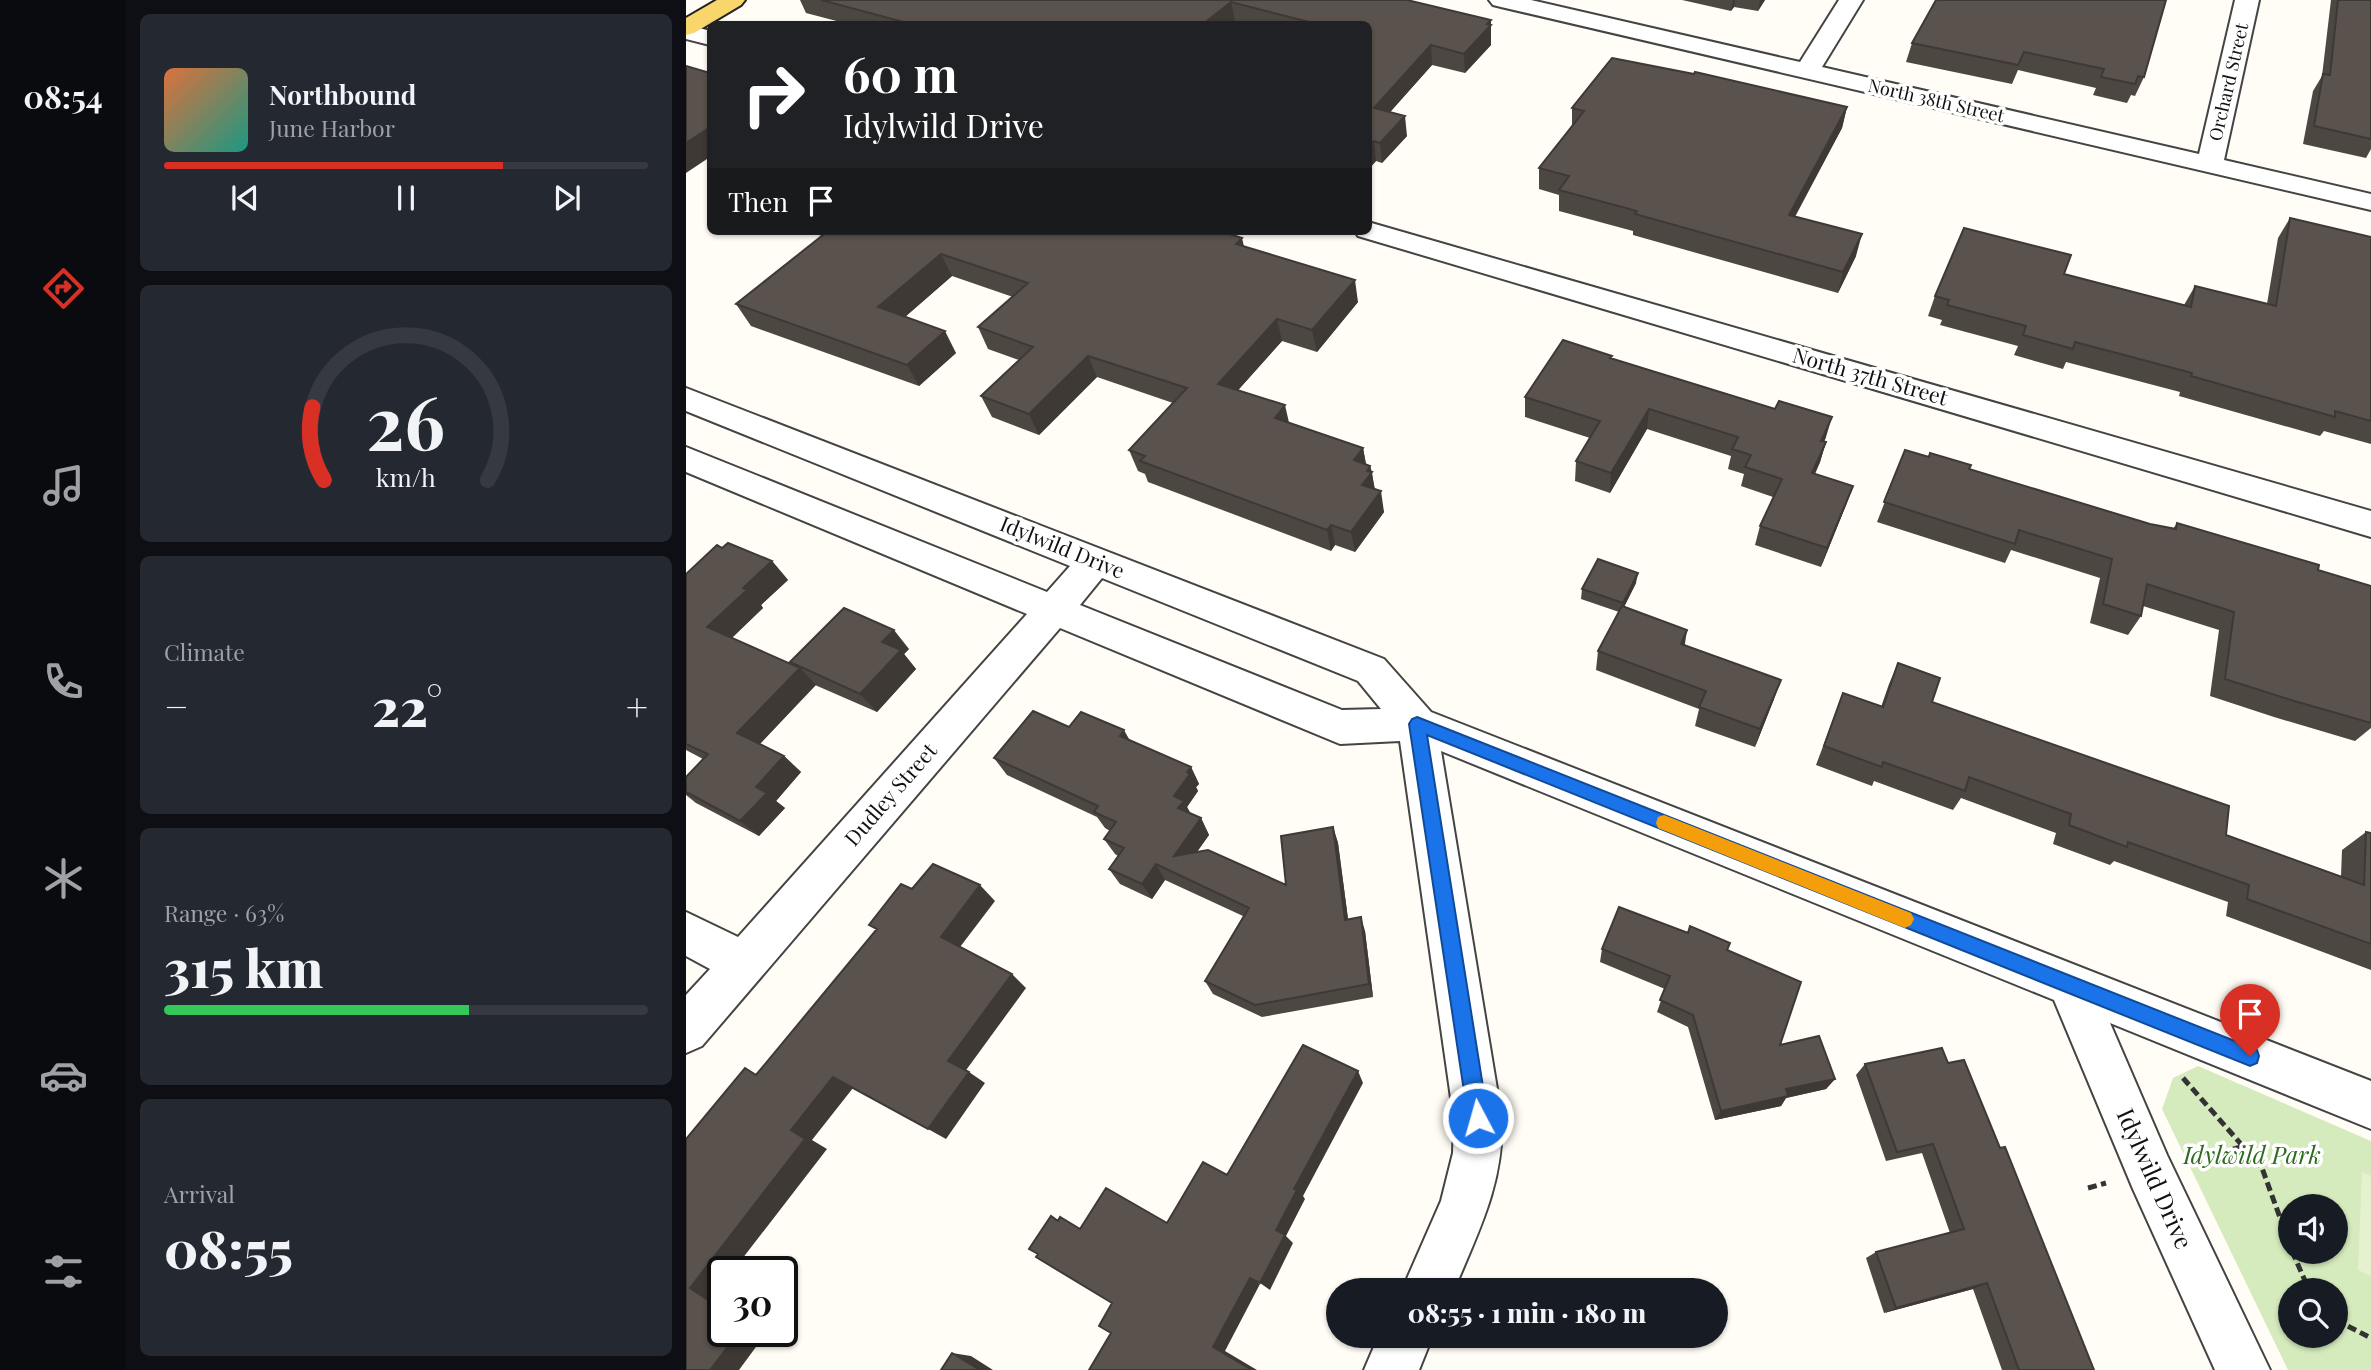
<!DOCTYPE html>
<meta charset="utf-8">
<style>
:root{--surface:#171b24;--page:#242831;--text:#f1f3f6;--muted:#9ea1a6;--line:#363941;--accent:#d93025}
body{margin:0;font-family:"Playfair Display",serif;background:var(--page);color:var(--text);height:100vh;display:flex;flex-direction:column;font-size:26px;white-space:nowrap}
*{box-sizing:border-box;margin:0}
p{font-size:23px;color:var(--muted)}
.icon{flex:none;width:38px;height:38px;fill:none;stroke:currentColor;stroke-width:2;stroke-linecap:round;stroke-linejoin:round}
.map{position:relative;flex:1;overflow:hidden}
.panel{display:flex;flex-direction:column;gap:14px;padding:14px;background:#0d0f14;width:560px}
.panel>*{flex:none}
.banner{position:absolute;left:21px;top:21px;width:665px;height:214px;border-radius:10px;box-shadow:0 2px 5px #0004;background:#202124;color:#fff;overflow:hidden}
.controls{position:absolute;left:1592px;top:1194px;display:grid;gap:14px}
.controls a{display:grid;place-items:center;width:70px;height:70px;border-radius:50%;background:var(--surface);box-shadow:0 2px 5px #0004;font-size:35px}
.speed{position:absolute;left:21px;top:1256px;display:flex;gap:14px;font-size:35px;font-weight:700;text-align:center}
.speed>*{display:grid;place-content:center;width:91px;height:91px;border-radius:50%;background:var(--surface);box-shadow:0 2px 5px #0004;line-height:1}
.speed .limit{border:4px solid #111;border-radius:10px;background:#fff;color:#111}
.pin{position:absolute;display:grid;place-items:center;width:60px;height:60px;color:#fff;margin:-72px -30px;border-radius:50% 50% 50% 0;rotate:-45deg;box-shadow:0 0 7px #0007}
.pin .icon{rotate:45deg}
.me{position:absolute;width:77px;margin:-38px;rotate:354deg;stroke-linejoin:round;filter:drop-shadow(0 0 5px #0008)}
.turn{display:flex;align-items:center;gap:24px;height:147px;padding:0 21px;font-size:32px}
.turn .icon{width:91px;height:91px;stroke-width:2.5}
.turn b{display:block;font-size:49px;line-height:60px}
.then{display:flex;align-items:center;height:66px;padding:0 21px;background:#0003;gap:14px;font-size:26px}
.big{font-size:52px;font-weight:800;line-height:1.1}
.panel .tile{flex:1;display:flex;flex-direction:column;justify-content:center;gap:10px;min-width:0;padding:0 24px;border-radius:10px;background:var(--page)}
.panel .dial{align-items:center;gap:0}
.dial svg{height:182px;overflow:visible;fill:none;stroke:var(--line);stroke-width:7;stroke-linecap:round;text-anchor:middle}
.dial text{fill:var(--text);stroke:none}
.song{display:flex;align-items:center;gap:21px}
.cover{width:84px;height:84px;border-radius:10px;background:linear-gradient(135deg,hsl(20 70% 55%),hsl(170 70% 35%))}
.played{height:7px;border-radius:4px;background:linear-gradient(90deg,var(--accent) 70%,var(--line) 70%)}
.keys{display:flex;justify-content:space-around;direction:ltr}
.heat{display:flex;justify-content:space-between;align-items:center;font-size:38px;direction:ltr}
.charge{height:10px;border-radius:5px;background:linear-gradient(90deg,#34c759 63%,var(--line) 0)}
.trip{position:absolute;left:640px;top:1278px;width:402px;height:70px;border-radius:35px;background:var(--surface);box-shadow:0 2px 5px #0004;font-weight:800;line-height:70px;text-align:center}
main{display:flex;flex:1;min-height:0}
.menu{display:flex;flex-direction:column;width:126px;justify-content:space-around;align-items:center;background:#090b0e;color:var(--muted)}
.menu .icon{width:49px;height:49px}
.menu .on{color:var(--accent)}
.menu b{font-size:32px;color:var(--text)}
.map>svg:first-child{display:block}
</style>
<main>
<nav class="menu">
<b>08:54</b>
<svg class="icon on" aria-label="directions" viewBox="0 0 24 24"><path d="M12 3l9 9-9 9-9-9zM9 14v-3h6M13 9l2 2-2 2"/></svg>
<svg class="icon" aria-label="music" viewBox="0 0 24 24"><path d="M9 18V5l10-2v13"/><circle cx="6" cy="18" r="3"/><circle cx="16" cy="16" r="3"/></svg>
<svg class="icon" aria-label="phone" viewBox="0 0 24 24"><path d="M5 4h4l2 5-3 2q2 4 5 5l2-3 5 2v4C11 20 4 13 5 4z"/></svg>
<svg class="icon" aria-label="climate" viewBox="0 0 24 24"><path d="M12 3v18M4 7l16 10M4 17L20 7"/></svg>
<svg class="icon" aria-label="car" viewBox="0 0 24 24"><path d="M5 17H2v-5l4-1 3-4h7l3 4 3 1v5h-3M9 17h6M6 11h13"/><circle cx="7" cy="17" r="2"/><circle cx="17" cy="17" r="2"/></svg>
<svg class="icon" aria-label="filters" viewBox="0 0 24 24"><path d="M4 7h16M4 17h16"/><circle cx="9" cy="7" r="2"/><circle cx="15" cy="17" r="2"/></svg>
</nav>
<section class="panel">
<div class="tile">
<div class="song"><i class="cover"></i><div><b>Northbound</b><p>June Harbor</p></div></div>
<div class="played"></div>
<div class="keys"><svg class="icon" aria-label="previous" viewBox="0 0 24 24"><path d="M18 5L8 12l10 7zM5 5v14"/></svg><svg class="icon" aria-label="pause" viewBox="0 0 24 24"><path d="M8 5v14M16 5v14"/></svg><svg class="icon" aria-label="next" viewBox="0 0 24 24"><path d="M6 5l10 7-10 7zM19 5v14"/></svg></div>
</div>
<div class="tile dial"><svg viewBox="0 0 100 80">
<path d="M14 69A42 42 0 1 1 86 69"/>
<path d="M14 69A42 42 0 0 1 9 37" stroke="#d93025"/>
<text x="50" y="56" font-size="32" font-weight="700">26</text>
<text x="50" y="72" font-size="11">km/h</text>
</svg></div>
<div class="tile"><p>Climate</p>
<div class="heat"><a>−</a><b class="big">22°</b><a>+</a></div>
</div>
<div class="tile"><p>Range · 63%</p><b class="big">315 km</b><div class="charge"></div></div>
<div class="tile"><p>Arrival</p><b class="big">08:55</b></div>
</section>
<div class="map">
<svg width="1685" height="1370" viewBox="0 0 1685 1370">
<rect width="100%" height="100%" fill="#fffdf5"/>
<!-- green -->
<path fill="#d5ebbd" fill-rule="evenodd" d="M1512,1066L1685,1141V1370H1602L1476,1109L1487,1078ZM1605,1206H1650V1251H1605ZM1605,1290H1650V1335H1605Z"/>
<!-- pitch -->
<path fill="#e6f2cf" d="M1676,1172L1685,1176V1276L1672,1270Z"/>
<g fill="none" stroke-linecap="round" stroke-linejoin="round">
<!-- minor casing -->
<g stroke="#444" stroke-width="4">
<path id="minor" d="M803,0H845L1114,62L1153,0H1177L1136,67L1513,154L1549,0H1573L1538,160L1685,194V210L815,7L807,5Z
M0,24L24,31V45L0,39Z
M682,222L1685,511V537L672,236L669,231H682Z
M0,388L698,659L745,712L1685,1081V1129L1424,1023L1481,1155L1584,1370H1529L1447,1189L1368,1000L755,751L816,1119C817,1185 793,1230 768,1290H716L755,1201L767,1153L768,1119L714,741L654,744L374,628L16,1046L0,1053V995L24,969L0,956V912L52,937L341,614L0,472V447L361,592L384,566L0,411ZM416,578L672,681L695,709L656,710L394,605Z
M693,1335H747L733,1370H678Z"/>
</g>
<!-- major casing -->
<g stroke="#222" stroke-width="4">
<path id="major" d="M31,0H59L55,5L8,33L0,35V18Z"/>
</g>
<!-- path -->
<path stroke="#333" stroke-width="5" stroke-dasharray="9 4.5" stroke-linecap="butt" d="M1497,1078L1576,1168L1605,1248
M1508,1160L1558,1146
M1402,1188L1420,1183
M1606,1251L1623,1290
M1650,1320L1685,1338"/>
<!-- minor -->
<use href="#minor" fill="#fff" fill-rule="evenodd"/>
<!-- major -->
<use href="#major" fill="#f9d66b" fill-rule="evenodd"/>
</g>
<!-- wall -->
<path fill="#4d4742" d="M114,0H721L805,20V45L779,73L746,65L704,112L721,136L696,163L690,161L682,169V24H561L549,21L545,24H162L120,13Z
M996,0H1079L1072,11L1048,7L1045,11Z
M1250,0L1458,77L1449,96L1445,95L1441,103L1407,95L1410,88L1332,70L1326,84L1220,62L1226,43Z
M1645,0H1685V149L1680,158L1617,144L1627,91L1636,76Z
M1161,107L1156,128L1109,217L1170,256L1152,293L947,235V231L873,211V195L853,189V168L886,127V108Z
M1604,218L1685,237V444L1638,431L1634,436L1493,396L1494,392L1380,362L1377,369L1328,355L1332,346L1254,325L1256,320L1242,316L1249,296L1378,274L1498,305L1509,286L1581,304L1592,238Z
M121,231H534L558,246L672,302L631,352L596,341L552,390L603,423L677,448L680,465L684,466L689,489L698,512L669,552L649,545L645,551L462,482L459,474L452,471L443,450L487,403L411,377L353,435L306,417L295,396L333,360L302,349L292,327L327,297L266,276L219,317L270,353L233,386L65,326L50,304L136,236Z
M926,359L1140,437L1138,442H1140L1134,462L1129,474L1167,486L1160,505L1135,567L1069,545L1074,526L1087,497L1055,486L1058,474L1042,469L1045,456L961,429L924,493L889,481L890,461L904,438L839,417V397Z
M1219,450L1464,524L1487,529L1491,523L1632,570L1685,586V728L1669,741L1588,717L1524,696L1533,630L1457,606L1455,616L1442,635L1404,623L1414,578L1325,550L1319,563L1191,522Z
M36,548L86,561L102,580L75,605L77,608L46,638L106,665L104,662L223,649L218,654L230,669L191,712L129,685L74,744L98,756L115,772L90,801L99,808L73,836L10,803L0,795V777L17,759L0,750V574Z
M950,583L938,607L1088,699L1069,747L1009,726L1013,709L910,670L912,651L933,612L895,599L896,589Z
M1212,663L1246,702L1540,835L1655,876L1656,850L1680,832L1685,833V970L1540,916L1542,902L1428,861L1424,865L1367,844L1370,833L1275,798L1267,810L1188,781L1186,786L1130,765L1157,693L1195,707L1203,684Z
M443,740L505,767L513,784L510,787L512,791L501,807L505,814L515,818L523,835L511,852L600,885L647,827L652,843L662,919L679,931L687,997L576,1017L527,994L519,981L557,916L479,880L466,899L434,884L423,869L432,856L429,854L418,839L424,831L419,828L411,817L321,775L308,758Z
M916,949L1041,950L1094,1045L1149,1079L1140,1089L1100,1098L1095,1106L1029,1120L1002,1027L971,1012L979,989L914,962Z
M1262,1063L1314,1148L1408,1370H1316L1287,1289L1198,1313L1180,1258L1190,1252L1264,1233L1236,1153L1200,1161L1170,1075L1179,1064Z"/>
<!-- shaded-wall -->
<path fill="#3f3936" d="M1047,0H1049L1048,7L1045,11Z
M1074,0H1079L1072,11Z
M545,2L549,21L545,24H517Z
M805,20V45L779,73L778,54Z
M745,45L746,65L690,128L688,108Z
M1161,107L1156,128L1098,236L1103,215Z
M719,116L721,136L696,163L694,143Z
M23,128L24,130V157L0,173V143Z
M688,141L690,161L683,169L682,146Z
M1176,234L1170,256L1152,293L1157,272Z
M556,238L561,259L550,244Z
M255,254L266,276L205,329L192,307Z
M669,280L672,302L631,352L626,330Z
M591,319L596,341L538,406L532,384Z
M259,331L270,353L233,386L221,365Z
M402,356L411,377L353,435L343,414Z
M599,405L604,427L589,418Z
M963,409L961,429L924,493L925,473Z
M1146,417L1140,437L1130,461L1135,441Z
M1140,442L1134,462L1120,493L1126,473Z
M677,448L681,469L668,460Z
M684,466L686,472L689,493L676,485L681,471Z
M1167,486L1160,505L1135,567L1141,548Z
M695,491L698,512L669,552L665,532Z
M645,525L649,545L645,551L641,530Z
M86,561L102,580L75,605L77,608L38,645L21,627L57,588Z
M952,573L950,583L935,613L937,603Z
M208,630L223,649L218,654L230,669L191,712L174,694L196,642Z
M1001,630L998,650L995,644Z
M114,668L130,685L69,749L51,733Z
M1095,680L1088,699L1069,747L1074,729Z
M438,730L448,748L434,736Z
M98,756L115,772L90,801L99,808L73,836L54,821L70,787Z
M505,767L513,784L510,787L512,791L501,807L506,817L492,808L488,796Z
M515,818L523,835L497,871L488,856Z
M647,827L652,843L664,934L659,920Z
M470,864L479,880L466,899L456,884Z
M294,885L309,901L271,951L255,937Z
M675,917L679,931L687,997L683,984Z
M326,974L340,988L278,1073L262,1061Z
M672,1071L677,1083L617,1196L619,1199L600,1236L607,1243L584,1290L574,1283L590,1230L608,1189Z
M283,1072L299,1083L260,1139L242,1129Z
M147,1077L167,1088L126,1140L141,1149L46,1272H37V1285L30,1294L37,1298V1310L4,1288L105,1130Z
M1149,1079L1140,1089L1100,1098L1095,1106L1029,1120L1035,1111L1100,1089Z
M564,1278L574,1284L539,1351L571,1370H566L527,1347Z
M1301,1283L1287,1289L1198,1313L1210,1308Z
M53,1332H81L53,1370H24Z
M266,1353L285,1356L307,1370H294Z"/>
<!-- building -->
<path fill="#5a524d" stroke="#3f3936" stroke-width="2" d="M135,0H721L805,20L801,24L805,25L778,54L745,45L688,108L719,116L694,143L688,141L682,146V24H631L545,2L517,24H225Z
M1250,0H1480L1458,77L1452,76L1449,84L1415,77L1418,69L1338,52L1332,65L1226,43Z
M1652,0H1685V139L1628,126L1637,74L1644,75Z
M926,58L1008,74L1009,72L1161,107L1103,215L1176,234L1157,272L949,214L951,211L873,190L883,176L853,168L898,111L886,108Z
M0,66L24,73V128H23L0,143Z
M1604,218L1685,237V421L1649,411V417L1505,376L1506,373L1389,342L1387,349L1337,335L1340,326L1261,305L1263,300L1249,296L1278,228L1385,255L1378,274L1505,307L1509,286L1590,306Z
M142,231H534L556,238L550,244L669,280L626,330L591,319L532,384L599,405L589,418L677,448L668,460L684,466L681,471L686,472L676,485L695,491L665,532L645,525L641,530L454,461L459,456L443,450L501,388L402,356L343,414L295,396L347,347L292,327L342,283L255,254L192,307L259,331L221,365L50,304Z
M877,340L926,356L924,358L1089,409L1093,401L1146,417L1135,441L1140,442L1126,473L1167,486L1141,548L1074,526L1096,479L1059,467L1065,455L1046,449L1052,437L963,409L925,473L890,461L914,421L839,397Z
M1219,450L1243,457L1244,453L1285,465L1283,469L1464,524L1490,529L1491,523L1633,565L1632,570L1685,586V723L1605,700L1539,679L1548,612L1461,584L1455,616L1417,604L1426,559L1333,530L1329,544L1198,502Z
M42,543L86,561L57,588L61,590L21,627L114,668L51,733L98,756L70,787L81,793L54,821L0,792V777L22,754L0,744V574L31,545L36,548Z
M912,559L952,573L937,603L896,589Z
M936,606L1001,630L995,644L1095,680L1074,729L1013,707L1020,691L912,651Z
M158,608L208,630L196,642L215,650L174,694L104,662Z
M1212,663L1254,678L1246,702L1543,806L1540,835L1678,885L1680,832L1685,833V944L1561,899L1563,885L1442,842L1441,847L1383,825L1385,814L1283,777L1279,791L1197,762L1196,767L1138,746L1157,693L1197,707Z
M347,711L383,727L395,712L438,730L434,736L505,767L501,772L504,774L488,796L498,801L492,808L515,818L488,856L522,850L600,885L595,836L647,827L659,920L675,917L683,984L569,1005L519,981L563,908L470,864L456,884L423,869L438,848L418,839L430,822L408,812L412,806L308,758Z
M247,864L294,885L255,937L326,974L262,1061L283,1072L242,1129L147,1077L105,1130L119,1139L4,1288L37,1310V1332H53L24,1370H0V1139L59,1068L70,1075L191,929L183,925L215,884L226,889Z
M933,907L1002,933L1004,926L1044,943L1041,950L1115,982L1094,1045L1133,1036L1149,1079L1100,1089L1102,1096L1035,1111L1007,1015L974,1000L984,976L916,949Z
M617,1045L672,1071L608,1189L611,1190L590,1230L599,1235L574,1283L564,1278L527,1347L566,1370H403L425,1333L413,1326L426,1303L350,1257L352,1254L343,1249L365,1216L372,1221L374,1217L394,1229L420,1188L481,1223L517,1162L541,1175Z
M1256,1048L1262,1063L1278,1060L1314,1148L1319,1147L1408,1370H1333L1301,1283L1210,1308L1190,1252L1278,1229L1247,1144L1211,1152L1179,1064Z
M266,1353L294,1370H255Z"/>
<!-- route -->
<path fill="#1a73e8" stroke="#114b97" stroke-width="2" d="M731,717L1564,1047L1571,1050L1573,1056L1571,1063L1564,1066L741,735L802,1118L799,1125L792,1128L785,1125L782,1118L723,724L726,719Z"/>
<!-- slow -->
<path fill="#f59e0b" d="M978,815L1225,913L1228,919L1225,925L1219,928L972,828L970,823L972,817Z"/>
<g text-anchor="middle" stroke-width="7" stroke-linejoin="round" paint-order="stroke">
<!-- far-street labels -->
<g font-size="18" fill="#111" stroke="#fff">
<text transform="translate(1543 82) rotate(-77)" y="6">Orchard Street</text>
<text transform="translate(1250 101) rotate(13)" y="6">North 38th Street</text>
</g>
<!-- street labels -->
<g font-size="21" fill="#111" stroke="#fff">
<text transform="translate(1184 377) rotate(16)" y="7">North 37th Street</text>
<text transform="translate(376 548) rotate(22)" y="7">Idylwild Drive</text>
<text transform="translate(205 795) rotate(-49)" y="7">Dudley Street</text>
</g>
<!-- near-park labels -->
<g font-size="24" font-style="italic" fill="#2f6b1f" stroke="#fff">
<text x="1566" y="1164">Idylwild Park</text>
</g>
<!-- near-street labels -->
<g font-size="24" fill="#111" stroke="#fff">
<text transform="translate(1468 1179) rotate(66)" y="8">Idylwild Drive</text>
</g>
</g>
</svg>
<div class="controls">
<a><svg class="icon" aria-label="sound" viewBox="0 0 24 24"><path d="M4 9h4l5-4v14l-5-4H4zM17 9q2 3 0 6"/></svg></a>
<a><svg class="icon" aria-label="search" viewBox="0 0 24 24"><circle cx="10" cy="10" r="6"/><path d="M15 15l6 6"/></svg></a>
</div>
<div class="speed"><div class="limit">30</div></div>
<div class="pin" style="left:1564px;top:1056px;background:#d93025"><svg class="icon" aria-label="arrive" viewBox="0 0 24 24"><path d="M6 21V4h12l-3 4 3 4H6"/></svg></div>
<svg class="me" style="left:792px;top:1118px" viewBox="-20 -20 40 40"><circle r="17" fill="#1a73e8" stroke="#fff" stroke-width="3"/><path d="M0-11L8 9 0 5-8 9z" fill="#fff"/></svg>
<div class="trip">08:55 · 1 min · 180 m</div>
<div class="banner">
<div class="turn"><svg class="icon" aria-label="right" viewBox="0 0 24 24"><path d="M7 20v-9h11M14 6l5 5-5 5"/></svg><div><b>60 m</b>Idylwild Drive</div></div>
<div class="then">Then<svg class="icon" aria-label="arrive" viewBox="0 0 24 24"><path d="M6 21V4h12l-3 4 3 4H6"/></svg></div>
</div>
</div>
</main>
